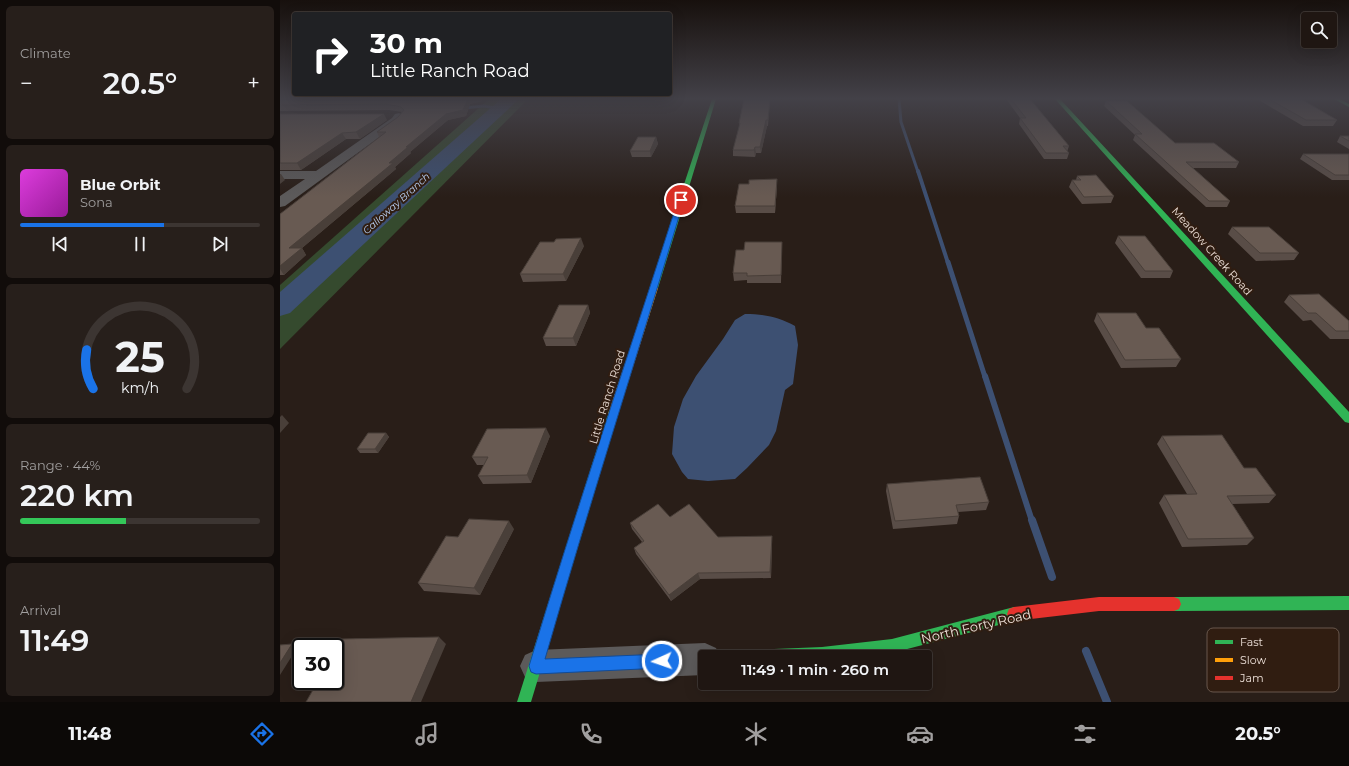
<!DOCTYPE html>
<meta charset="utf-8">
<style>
:root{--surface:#1f1612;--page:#271f1b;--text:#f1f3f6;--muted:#a19f9f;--line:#3c3532;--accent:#1a73e8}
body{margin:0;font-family:Montserrat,sans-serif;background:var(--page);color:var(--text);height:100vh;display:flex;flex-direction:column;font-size:15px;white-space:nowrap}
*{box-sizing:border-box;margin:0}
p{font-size:13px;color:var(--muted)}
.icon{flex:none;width:22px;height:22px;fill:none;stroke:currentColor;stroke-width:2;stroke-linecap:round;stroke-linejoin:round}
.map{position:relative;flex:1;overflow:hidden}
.side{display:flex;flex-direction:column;gap:6px;padding:6px;background:#110c0a;width:280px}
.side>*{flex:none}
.top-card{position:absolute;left:12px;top:12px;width:380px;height:84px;border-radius:4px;box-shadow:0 4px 16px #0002,0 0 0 1px var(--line);background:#202124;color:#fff;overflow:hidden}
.buttons{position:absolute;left:1021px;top:12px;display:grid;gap:8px}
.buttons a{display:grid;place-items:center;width:36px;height:36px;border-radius:4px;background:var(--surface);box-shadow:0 4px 16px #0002,0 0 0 1px var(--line);font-size:20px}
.speed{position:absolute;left:12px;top:638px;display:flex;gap:8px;font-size:20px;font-weight:700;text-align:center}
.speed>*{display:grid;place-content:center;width:52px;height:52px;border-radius:50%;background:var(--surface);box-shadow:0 4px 16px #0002,0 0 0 1px var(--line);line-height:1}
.speed .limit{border:2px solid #111;border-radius:6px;background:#fff;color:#111}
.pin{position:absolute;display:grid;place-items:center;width:34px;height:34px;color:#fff;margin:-17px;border:2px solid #fff;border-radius:50%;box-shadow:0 1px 4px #0007}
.me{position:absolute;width:44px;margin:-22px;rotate:267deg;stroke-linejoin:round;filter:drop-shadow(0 0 3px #0008)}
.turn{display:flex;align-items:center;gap:14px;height:84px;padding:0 12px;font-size:18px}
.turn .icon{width:52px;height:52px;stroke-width:2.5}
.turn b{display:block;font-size:28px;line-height:34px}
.big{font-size:30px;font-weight:600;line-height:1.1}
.side .tile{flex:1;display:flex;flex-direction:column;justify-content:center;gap:6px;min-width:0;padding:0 14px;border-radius:6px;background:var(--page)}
.side .dial{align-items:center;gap:0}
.dial svg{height:104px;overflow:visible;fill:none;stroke:var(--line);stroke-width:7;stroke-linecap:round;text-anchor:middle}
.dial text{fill:var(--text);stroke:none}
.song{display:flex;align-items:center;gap:12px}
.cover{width:48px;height:48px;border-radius:6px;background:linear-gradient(135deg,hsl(300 70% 55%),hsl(300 70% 35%))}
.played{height:4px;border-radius:2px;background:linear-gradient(90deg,var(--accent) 60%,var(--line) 60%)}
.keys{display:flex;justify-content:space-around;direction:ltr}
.heat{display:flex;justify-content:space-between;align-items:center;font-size:22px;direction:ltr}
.charge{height:6px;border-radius:3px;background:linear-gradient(90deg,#34c759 44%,var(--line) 0)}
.trip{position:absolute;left:418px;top:650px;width:234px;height:40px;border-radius:4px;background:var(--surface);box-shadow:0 4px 16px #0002,0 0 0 1px var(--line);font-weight:600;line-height:40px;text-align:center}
.dock{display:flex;height:64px;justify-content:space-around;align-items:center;background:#0c0907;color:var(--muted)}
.dock .icon{width:28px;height:28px}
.dock .on{color:var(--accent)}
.dock b{font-size:18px;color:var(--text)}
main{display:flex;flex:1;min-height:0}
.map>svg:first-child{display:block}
</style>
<main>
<section class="side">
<div class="tile"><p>Climate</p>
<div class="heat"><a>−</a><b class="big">20.5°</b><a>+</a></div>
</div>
<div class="tile">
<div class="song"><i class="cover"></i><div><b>Blue Orbit</b><p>Sona</p></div></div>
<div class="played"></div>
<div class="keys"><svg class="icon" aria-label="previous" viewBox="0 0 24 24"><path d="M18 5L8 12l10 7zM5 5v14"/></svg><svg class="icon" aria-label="pause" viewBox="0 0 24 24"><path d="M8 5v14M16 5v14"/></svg><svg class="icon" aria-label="next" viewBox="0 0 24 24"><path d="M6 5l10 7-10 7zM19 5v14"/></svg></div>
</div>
<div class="tile dial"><svg viewBox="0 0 100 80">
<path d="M14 69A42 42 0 1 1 86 69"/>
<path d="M14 69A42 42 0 0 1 9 39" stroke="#1a73e8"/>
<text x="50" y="56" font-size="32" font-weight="700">25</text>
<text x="50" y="72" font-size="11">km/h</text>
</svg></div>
<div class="tile"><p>Range · 44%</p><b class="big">220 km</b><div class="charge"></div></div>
<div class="tile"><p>Arrival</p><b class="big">11:49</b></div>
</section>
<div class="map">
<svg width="1069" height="702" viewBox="0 0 1069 702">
<rect width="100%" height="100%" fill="#291e18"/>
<!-- green -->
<path fill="#354a2e" d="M209,99H248L0,349V285Z"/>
<!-- water -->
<path fill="#3d5072" d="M465,314C484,314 499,317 515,326L518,345L513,384L505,390L496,431L489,445L467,468L455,479L428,481L408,479L402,472L392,454L394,427L403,399L416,376L443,339L455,320Z"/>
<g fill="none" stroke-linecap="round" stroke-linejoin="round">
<!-- stream-far4 -->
<path stroke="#3d5072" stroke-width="3" d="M619,99L621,122L638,172
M183,108L204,106L216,108L209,120"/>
<!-- stream-far3 -->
<path stroke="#3d5072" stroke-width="4" d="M638,171L668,263"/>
<!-- stream-far2 -->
<path stroke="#3d5072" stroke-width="5" d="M668,262L705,377"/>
<!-- stream-far1 -->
<path stroke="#3d5072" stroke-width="6" d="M705,376L752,521"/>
<!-- stream -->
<path stroke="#3d5072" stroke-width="8" d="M752,520L772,577
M806,651L827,702"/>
<!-- river -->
<path fill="#3d5072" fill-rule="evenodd" d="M221,99H239L10,313L0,316V292Z"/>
<!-- street -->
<path fill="#5c5a5a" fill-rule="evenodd" d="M119,113L125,116L120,122L5,206L0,207V196L25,179H0V171H36L112,118L115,114Z
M425,643L436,648L440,657H425V675L256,682L245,677L240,666L245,655L256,650Z"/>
<!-- fast -->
<path fill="#30b455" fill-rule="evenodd" d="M432,99H436L378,288L374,290H371L370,288Z
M775,99H780L1069,412V423L1065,422Z
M1054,99H1060L1069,104V107Z
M333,410L337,411L338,414L251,702H237L328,414L329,411Z
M1069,596V610L894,611L889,609L887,604L889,599L894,597Z
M734,607L739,609L741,614L739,619L734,621L612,653L577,657H461L463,652L468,650L542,647L612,639Z"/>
<!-- slow -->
<path fill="#ff9f0a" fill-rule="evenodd" d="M371,286H374L378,288L338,414L337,417H329L328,414Z"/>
<!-- jam -->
<path fill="#e5322d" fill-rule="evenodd" d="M819,597H894L899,599L901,604L899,609L894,611H819L734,621L729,619L727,614L729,609L734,607Z"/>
</g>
<!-- wall -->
<path fill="#594d47" d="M0,99H201L202,101L190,104L186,116L168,120L130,152L131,153L115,167L116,169L22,248L26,255L4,275H0V214L99,137L97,132L118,117L122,112L109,110L0,111Z
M464,99H490L488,126H487L481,153H476L475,157L453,156V150L459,128V123Z
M726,99H750L789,146L787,152L789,153L787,159H764L739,124L740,118Z
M977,99H1021L1057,120L1053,126H1023Z
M826,101L895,143L959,162L956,168H913L950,201L947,207H926L853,140L855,135L824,106Z
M0,114L107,120L80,139H66L21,170H0Z
M1060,136H1069V149L1057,142Z
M376,137L378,144L371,157H352L350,151Z
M1023,154H1069V180H1052L1020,159Z
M797,176L834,196L831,203L802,204L789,187L792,180H796Z
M469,184L497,186L495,213H456L455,206Z
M952,227L1019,253L1014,260L976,261L948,234Z
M838,236L893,271L890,278H861L835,243Z
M502,242L501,283H467V280L454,281L453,273L464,250Z
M304,246L286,281L243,282L240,274Z
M1009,295L1069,331V339H1050L1031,320L1023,321L1004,302Z
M308,305L310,313L296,346H266L263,338Z
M817,313L901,359L896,367L841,368L814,321Z
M106,433L109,437L98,453H80L77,449Z
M270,436L251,483L203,484L198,476L204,465H197L192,457Z
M882,436L964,468L996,495L989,503L952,504L974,538L967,545L902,547L879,503L884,495L907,494L877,444Z
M607,484L709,502L706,510L678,512L679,516L677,524L613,529L606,491Z
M350,523L438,537L492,542L491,578L420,579L391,601L356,554L354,548L362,542L352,529Z
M234,529L200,595L144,591L138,583Z"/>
<!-- shaded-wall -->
<path fill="#493f39" d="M188,99H204H201L202,101L190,104L186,116L168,120L130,152L131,153L115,167L116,169L22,248L26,255L4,275L0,269V266L9,248L109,163L126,147L166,114Z
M104,114L107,120L80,139L76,132Z
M486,120L487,126L481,153L480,147Z
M62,133L66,139L21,170L17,163Z
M376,137L378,144L371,157L370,151Z
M475,147L476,153L475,157L474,150Z
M0,174H1L5,180L0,184Z
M497,179V186L495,213V206Z
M301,238L304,246L286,281L283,274Z
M308,305L310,313L296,346L293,338Z
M2,415L9,423L0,433V417Z
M266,428L270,436L251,483L247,475Z
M106,433L109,437L98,453L95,449Z
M229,521L234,529L200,595L194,588Z
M492,536V542L491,578L490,572Z
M418,573L420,579L391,601L389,595Z
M159,637L166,644L141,702H131Z
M12,644L17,648L0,675V663Z"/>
<!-- building -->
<path fill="#685a52" stroke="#493f39" d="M0,99H188L183,110L166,114L126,147H128L109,163H113L9,248H22L0,266V214L106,132H97L118,117L124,110L121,107L106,104L0,105Z
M464,99H490L488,120H486L480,147H475L474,150H453L460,123H459Z
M731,99H750L789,146H783L789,153H766L740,118H746Z
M989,99H1021L1057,120H1026Z
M826,101H847L895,143H934L959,162H906L950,201H929L855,134H862Z
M0,114H104L76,132L62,133L17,163H0Z
M1060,136H1069V141Z
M358,137H376L370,151H350Z
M1023,154H1069V175H1055Z
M816,175L834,196L804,197L792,180H801L797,176Z
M497,179L495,206H455L459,184H469V180Z
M952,227H989L1019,253H980Z
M838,236H865L893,271H865Z
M301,238L283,274H240L260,242H274L276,239Z
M465,242H502L501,275L467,276V273H453L456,250H464Z
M1039,294L1069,321V331H1056L1036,313H1028L1009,295Z
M279,305H308L293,338H263Z
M817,313H856L866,328H879L901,359L845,360Z
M266,428L247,475L198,476L208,457H192L207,429Z
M88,433H106L95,449H77Z
M942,435L964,468H976L996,495L947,496L974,538L908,539L884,495L917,494L882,436Z
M700,477L709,502L676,505L679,516L615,521L607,484Z
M378,504L390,517L409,504L438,537L492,536L490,572L418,573L389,595L354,548L364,541L350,523Z
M189,519L229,521L194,588L138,583L166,536L178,537Z
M159,637L131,702H26L38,681H55V651L62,639Z
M12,644L0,663V645Z"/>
<!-- sky -->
<linearGradient id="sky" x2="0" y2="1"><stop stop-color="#17100d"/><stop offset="0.5" stop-color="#434148"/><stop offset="1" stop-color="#434148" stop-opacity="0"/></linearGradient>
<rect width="1069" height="197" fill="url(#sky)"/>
<!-- route -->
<path fill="#1a73e8" stroke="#114b97" d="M401,198L404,200C358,353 309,505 265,659L382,654L387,656L389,661L387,666L382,668L256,674L251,672L249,666C296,510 348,356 398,200Z"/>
<g text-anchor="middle" stroke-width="4" stroke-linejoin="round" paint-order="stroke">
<!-- far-water labels -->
<g font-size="10" font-style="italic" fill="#bbd3f9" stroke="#301d11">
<text transform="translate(116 203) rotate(-42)" y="4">Calloway Branch</text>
</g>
<!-- street labels -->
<g font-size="11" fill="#ebded6" stroke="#301d11">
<text transform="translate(932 251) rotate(48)" y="4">Meadow Creek Road</text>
<text transform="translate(327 397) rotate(-73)" y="4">Little Ranch Road</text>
</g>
<!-- near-street labels -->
<g font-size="13" fill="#ebded6" stroke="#301d11">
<text transform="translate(696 626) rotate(-13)" y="5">North Forty Road</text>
</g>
</g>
<!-- legend -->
<rect x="927" y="628" width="132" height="64" rx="6" fill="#301d11" stroke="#68574c" stroke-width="1"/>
<rect x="935" y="640" width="18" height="4" fill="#30b455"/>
<rect x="935" y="658" width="18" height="4" fill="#ff9f0a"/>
<rect x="935" y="676" width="18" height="4" fill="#e5322d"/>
<g font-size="11" fill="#ebded6">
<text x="960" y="646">Fast</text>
<text x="960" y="664">Slow</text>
<text x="960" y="682">Jam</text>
</g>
</svg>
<div class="buttons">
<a><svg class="icon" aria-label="search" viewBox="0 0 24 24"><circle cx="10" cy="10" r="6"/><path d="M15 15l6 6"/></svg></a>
</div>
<div class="speed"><div class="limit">30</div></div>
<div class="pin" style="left:401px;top:200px;background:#d93025"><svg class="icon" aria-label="arrive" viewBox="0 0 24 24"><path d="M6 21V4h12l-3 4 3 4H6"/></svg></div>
<svg class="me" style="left:382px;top:661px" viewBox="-20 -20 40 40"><circle r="17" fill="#1a73e8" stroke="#fff" stroke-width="3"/><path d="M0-11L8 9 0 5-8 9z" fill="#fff"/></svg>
<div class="trip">11:49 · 1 min · 260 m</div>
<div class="top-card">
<div class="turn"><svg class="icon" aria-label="right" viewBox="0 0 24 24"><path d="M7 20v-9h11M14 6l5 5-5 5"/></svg><div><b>30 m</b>Little Ranch Road</div></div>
</div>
</div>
</main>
<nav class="dock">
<b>11:48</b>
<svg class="icon on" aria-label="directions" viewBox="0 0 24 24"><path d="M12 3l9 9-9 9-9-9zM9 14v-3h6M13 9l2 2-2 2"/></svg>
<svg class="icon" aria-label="music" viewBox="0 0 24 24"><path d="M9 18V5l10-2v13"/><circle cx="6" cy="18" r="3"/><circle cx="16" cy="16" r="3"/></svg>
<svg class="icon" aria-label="phone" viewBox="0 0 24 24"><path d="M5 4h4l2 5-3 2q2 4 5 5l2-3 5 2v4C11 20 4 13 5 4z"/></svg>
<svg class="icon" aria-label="climate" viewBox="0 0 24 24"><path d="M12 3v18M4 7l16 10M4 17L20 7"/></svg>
<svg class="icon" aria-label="car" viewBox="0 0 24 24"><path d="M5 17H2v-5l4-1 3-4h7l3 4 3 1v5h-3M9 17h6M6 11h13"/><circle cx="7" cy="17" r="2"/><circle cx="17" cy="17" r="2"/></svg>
<svg class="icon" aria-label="filters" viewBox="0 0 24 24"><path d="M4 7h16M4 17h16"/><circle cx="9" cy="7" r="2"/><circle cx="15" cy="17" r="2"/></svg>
<b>20.5°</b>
</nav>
